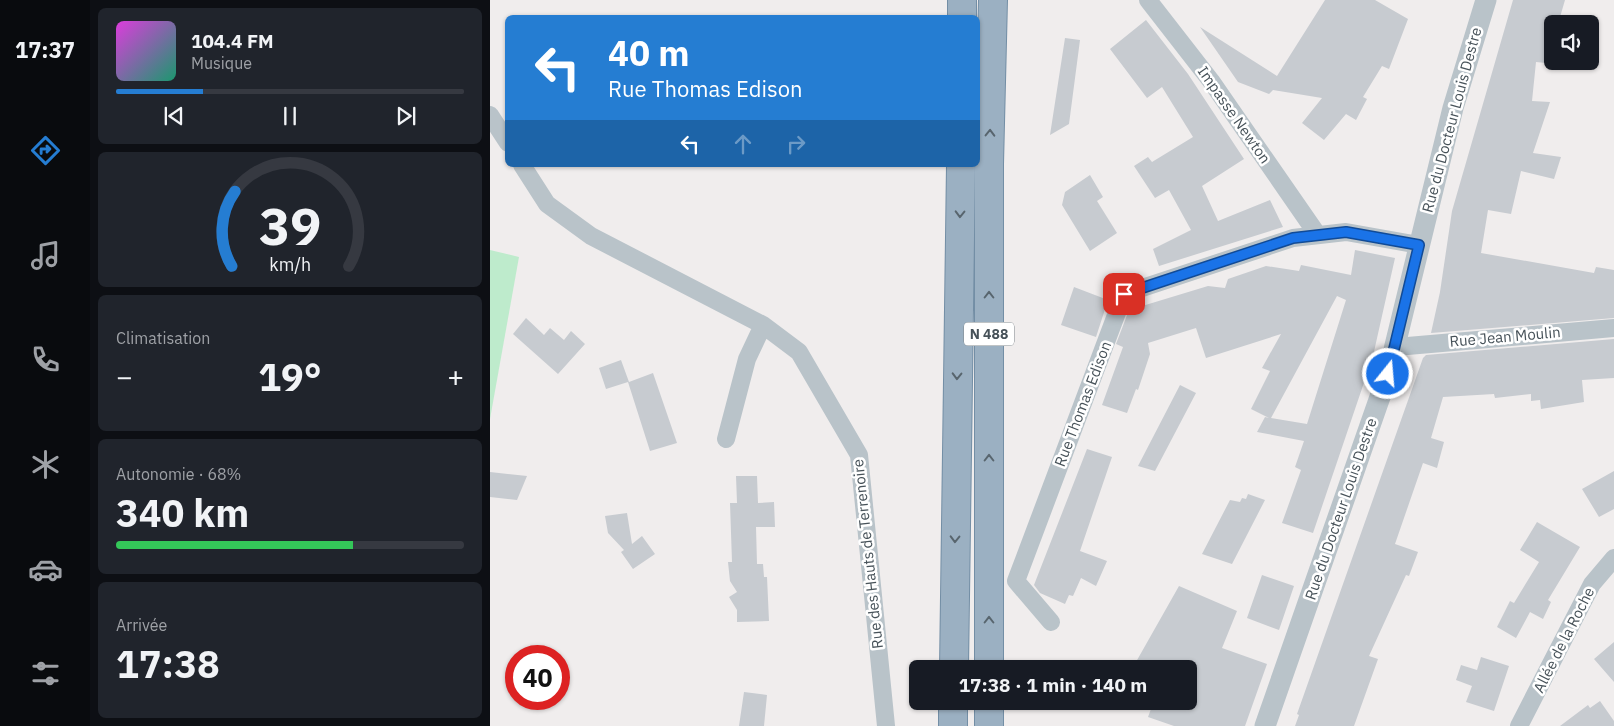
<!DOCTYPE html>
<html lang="fr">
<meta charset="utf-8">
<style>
:root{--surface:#171b24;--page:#20242c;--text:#f1f3f6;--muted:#9ea1a6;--line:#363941;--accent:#257dd2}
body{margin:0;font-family:"IBM Plex Sans",sans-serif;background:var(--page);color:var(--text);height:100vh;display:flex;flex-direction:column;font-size:19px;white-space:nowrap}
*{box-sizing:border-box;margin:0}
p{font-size:16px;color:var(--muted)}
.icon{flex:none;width:28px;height:28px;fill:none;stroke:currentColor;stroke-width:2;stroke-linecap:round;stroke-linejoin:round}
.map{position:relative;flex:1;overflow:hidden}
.details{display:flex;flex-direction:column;gap:8px;padding:8px;background:#0d0f14;width:400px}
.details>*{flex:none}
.hud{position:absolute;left:15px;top:15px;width:475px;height:152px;border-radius:8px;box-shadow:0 1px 4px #0004;background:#257dd2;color:#fff;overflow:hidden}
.buttons{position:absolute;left:1054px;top:15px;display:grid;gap:10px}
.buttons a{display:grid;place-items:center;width:55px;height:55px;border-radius:8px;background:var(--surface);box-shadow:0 1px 4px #0004;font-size:25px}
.speed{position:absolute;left:15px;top:645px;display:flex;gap:10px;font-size:25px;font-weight:700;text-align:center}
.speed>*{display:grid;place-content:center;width:65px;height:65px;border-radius:50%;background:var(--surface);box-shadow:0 1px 4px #0004;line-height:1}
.speed .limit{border:8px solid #d22;background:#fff;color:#111}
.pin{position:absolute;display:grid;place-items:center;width:42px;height:42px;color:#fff;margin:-21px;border-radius:10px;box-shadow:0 2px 8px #0006}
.me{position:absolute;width:55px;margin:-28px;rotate:17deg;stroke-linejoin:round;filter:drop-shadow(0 0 4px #0008)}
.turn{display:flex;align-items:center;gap:18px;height:105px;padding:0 20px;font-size:22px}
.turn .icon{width:65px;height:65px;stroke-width:2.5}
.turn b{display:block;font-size:35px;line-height:42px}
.lanes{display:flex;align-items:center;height:48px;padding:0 20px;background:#0003;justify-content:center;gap:25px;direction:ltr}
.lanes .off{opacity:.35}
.big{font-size:38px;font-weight:800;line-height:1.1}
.details .widget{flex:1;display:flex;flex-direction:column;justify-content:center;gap:8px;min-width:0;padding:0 18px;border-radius:8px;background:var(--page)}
.details .dial{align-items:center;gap:0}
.dial svg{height:130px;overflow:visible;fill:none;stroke:var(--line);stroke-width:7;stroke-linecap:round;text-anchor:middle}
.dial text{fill:var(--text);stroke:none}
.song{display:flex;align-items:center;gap:15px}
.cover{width:60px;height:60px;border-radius:8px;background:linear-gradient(135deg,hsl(300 70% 55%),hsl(160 70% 35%))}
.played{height:5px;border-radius:2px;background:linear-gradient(90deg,var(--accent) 25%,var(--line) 25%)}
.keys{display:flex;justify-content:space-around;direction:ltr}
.heat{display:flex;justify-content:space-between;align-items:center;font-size:28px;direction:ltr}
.charge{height:8px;border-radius:4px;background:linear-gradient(90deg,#34c759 68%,var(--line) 0)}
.trip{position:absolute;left:419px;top:660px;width:288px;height:50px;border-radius:8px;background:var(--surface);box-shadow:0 1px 4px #0004;font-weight:800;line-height:50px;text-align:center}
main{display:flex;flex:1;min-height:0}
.dock{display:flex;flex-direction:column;width:90px;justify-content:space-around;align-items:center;background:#090b0e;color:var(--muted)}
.dock .icon{width:35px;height:35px}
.dock .active{color:var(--accent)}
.dock b{font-size:22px;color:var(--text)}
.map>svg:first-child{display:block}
</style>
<main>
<nav class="dock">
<b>17:37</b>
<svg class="icon active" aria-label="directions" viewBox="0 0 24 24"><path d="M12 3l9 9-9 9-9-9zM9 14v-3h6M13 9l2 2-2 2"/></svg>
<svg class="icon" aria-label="music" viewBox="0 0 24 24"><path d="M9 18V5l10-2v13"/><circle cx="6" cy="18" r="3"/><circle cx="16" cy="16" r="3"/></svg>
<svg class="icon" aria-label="phone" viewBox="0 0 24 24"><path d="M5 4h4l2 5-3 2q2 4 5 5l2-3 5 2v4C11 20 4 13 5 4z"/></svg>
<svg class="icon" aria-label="climate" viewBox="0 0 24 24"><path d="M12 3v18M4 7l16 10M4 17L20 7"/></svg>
<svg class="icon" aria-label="car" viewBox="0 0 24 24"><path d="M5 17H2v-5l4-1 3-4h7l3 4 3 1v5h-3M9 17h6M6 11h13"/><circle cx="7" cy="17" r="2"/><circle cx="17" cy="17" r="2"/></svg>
<svg class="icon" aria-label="filters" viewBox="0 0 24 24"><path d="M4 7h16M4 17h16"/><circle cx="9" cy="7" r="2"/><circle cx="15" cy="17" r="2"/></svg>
</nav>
<section class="details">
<div class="widget">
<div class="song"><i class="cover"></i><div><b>104.4 FM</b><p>Musique</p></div></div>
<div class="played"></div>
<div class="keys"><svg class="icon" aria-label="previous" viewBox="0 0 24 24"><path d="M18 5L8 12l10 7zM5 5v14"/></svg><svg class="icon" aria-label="pause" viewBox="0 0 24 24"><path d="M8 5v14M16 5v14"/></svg><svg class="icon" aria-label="next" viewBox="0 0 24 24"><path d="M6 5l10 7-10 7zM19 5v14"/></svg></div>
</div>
<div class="widget dial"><svg viewBox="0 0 100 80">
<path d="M14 69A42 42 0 1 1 86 69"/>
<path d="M14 69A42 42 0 0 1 16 23" stroke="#257dd2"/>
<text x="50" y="56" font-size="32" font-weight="700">39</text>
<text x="50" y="72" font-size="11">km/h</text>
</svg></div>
<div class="widget"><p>Climatisation</p>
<div class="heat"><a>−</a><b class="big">19°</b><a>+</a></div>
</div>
<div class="widget"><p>Autonomie · 68%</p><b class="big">340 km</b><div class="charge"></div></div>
<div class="widget"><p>Arrivée</p><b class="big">17:38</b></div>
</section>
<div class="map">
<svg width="1124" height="726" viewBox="0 0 1124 726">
<rect width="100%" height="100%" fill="#f0eded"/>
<!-- green -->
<path fill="#beebcc" d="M0,250L29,257L0,419Z"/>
<!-- building -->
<path fill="#c7cbd0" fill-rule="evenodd" d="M835,0H885L918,19L899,69L892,66L873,97L877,99L866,120L856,114L834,140L812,123L832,98L783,90L779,94L748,82L710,27L787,76Z
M1023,0H1075L1068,24H1062V41L1056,63L1046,62L1042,101L1060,102L1043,153L1071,157L1064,179L1031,171L1021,214L998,210L991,253L1104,273L1106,267L1124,270V318L941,333L950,292L962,211Z
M656,20L698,74L754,159L712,186L728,221L780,200L793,227L669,266L663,249L701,230L679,190L665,198L644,166L658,157L662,162L703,137L672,87L657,98L620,49Z
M575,38L590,40L579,124L560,135Z
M600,175L613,197L607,201L627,233L600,251L572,205L575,192Z
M865,250L905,258L883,356L823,533L792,523L811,470L805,467L814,441L767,432L775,417L779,418L761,409L780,371L772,368L791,334L716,358L706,328L658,343L660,354L648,390L646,389L637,413L612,405L633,347L626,344L639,310L718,286L735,288L738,279L776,266L809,271L811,265L861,275ZM847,296L856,300L817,424L781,418Z
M584,287L618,300L606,337L571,325Z
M36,318L54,335L60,328L74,340L81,331L95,344L68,374L23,334Z
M1124,339V378L1092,380L1094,402L1051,409L1050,400L1041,401V394L1005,398L1004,394L953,397L941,438L954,442L947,468L933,463L905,544L928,552L919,576L916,575L879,656L888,659L864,726H805L809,715L807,714L933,358L936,355Z
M131,360L139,382L163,373L187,443L160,451L138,382L116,389L109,368Z
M690,385L706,393L665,471L648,466Z
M597,449L622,457L590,551L617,561L606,586L591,578L583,596L579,595L575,604L550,593L544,585Z
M1124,471V509L1109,517L1092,489Z
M0,472L37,476L27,500L0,497Z
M246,476H267L268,503L284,502L285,527H266L267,564H273L274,577H277L279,621L247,622V610L239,597L247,592L240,581L238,562H242L240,503H247Z
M758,494L775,500L742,564L712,554L740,500L750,502L752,498L756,499Z
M137,513L142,544L152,536L165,554L143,569L131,552L134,550L118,533L115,516Z
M1047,522L1090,547L1058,600L1061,602L1053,619L1040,612L1026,638L1007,627L1020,601L1024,603L1049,562L1030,550Z
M772,575L804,586L789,630L757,618Z
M689,586L747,611L732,648L777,664L755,726H684L658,717L664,701H698V669H642Z
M1124,642V682L1104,659Z
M991,657L1019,666L1004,711L976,702L982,686L966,680L971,665L987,670Z
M254,692L277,695L274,726H249Z
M1110,701L1124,721V726H1070L1098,705L1100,708Z"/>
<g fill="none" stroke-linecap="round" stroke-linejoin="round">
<!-- trunk casing -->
<g stroke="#738ea5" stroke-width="30">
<path id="trunk" d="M472,18V0
M464,669L471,165
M499,669V164L503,0
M499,701V726
M463,726V701"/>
</g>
<!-- minor -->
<path stroke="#b9c3c9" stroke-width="18" d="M658,0L721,81L827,234
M0,115L18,143
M32,165L57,204L101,236L273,325L309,352L369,455L396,726
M906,347L1124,328
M236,439L257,359L273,325
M561,622L526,581L634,294L803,238L856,232L929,245
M1029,726L1102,584L1124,558"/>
<!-- tertiary -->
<path stroke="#b9c3c9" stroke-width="21" d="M775,726L898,374L963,108L996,0"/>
<!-- trunk -->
<use href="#trunk" stroke="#9bb0c2" stroke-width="28"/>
</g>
<!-- one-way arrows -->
<defs><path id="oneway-chevron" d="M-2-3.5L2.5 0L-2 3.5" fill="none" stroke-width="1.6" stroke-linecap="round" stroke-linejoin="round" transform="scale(1.25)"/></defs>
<g stroke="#58656e">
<use href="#oneway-chevron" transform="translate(500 133) rotate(-89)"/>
<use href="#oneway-chevron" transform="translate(470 214) rotate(91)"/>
<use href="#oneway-chevron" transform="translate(499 295) rotate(-90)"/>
<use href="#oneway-chevron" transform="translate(467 376) rotate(91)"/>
<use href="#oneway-chevron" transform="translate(499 458) rotate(-90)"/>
<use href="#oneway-chevron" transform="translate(465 539) rotate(91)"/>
<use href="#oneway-chevron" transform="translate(499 620) rotate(-90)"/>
</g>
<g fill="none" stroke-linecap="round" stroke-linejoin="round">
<!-- route casing -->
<g stroke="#114b97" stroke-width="12">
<path id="route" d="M634,294L803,238L856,232L929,245L898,374"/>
</g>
<!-- route -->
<use href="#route" stroke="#1a73e8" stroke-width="9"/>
</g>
<g text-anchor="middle" stroke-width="5" stroke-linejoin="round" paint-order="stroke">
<!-- shield labels -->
<rect fill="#fff" stroke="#7e868b" stroke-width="1" x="474" y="322.5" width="50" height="23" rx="4"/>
<g font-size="14" font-weight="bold" fill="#475259">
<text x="499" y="339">N 488</text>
</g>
<!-- street labels -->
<g font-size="15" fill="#475259" stroke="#fff">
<text transform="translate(744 115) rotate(55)" y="5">Impasse Newton</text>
<text transform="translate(962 120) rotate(-75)" y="5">Rue du Docteur Louis Destre</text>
<text transform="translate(1015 337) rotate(-5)" y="5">Rue Jean Moulin</text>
<text transform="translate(593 404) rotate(-69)" y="5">Rue Thomas Edison</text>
<text transform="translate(851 509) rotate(-71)" y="5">Rue du Docteur Louis Destre</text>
<text transform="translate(378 554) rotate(-96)" y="5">Rue des Hauts de Terrenoire</text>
<text transform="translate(1074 640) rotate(-63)" y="5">Allée de la Roche</text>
</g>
</g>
</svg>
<div class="buttons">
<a><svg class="icon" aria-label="sound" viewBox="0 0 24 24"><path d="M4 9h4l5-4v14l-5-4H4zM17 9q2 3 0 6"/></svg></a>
</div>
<div class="speed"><div class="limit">40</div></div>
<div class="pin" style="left:634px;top:294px;background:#d93025"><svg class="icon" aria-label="arrive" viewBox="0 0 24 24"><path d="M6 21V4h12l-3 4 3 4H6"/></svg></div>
<svg class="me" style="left:898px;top:374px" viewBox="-20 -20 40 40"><circle r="17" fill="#1a73e8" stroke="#fff" stroke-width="3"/><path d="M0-11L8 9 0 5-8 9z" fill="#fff"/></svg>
<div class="trip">17:38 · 1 min · 140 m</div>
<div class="hud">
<div class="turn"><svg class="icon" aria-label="left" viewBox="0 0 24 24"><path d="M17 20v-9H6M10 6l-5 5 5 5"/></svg><div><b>40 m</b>Rue Thomas Edison</div></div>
<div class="lanes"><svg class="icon" aria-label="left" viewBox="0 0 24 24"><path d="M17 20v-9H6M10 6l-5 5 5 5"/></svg><svg class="icon off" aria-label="ahead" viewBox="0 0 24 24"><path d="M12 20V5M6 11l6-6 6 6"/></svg><svg class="icon off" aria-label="right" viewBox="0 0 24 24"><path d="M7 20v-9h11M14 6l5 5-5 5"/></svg></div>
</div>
</div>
</main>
